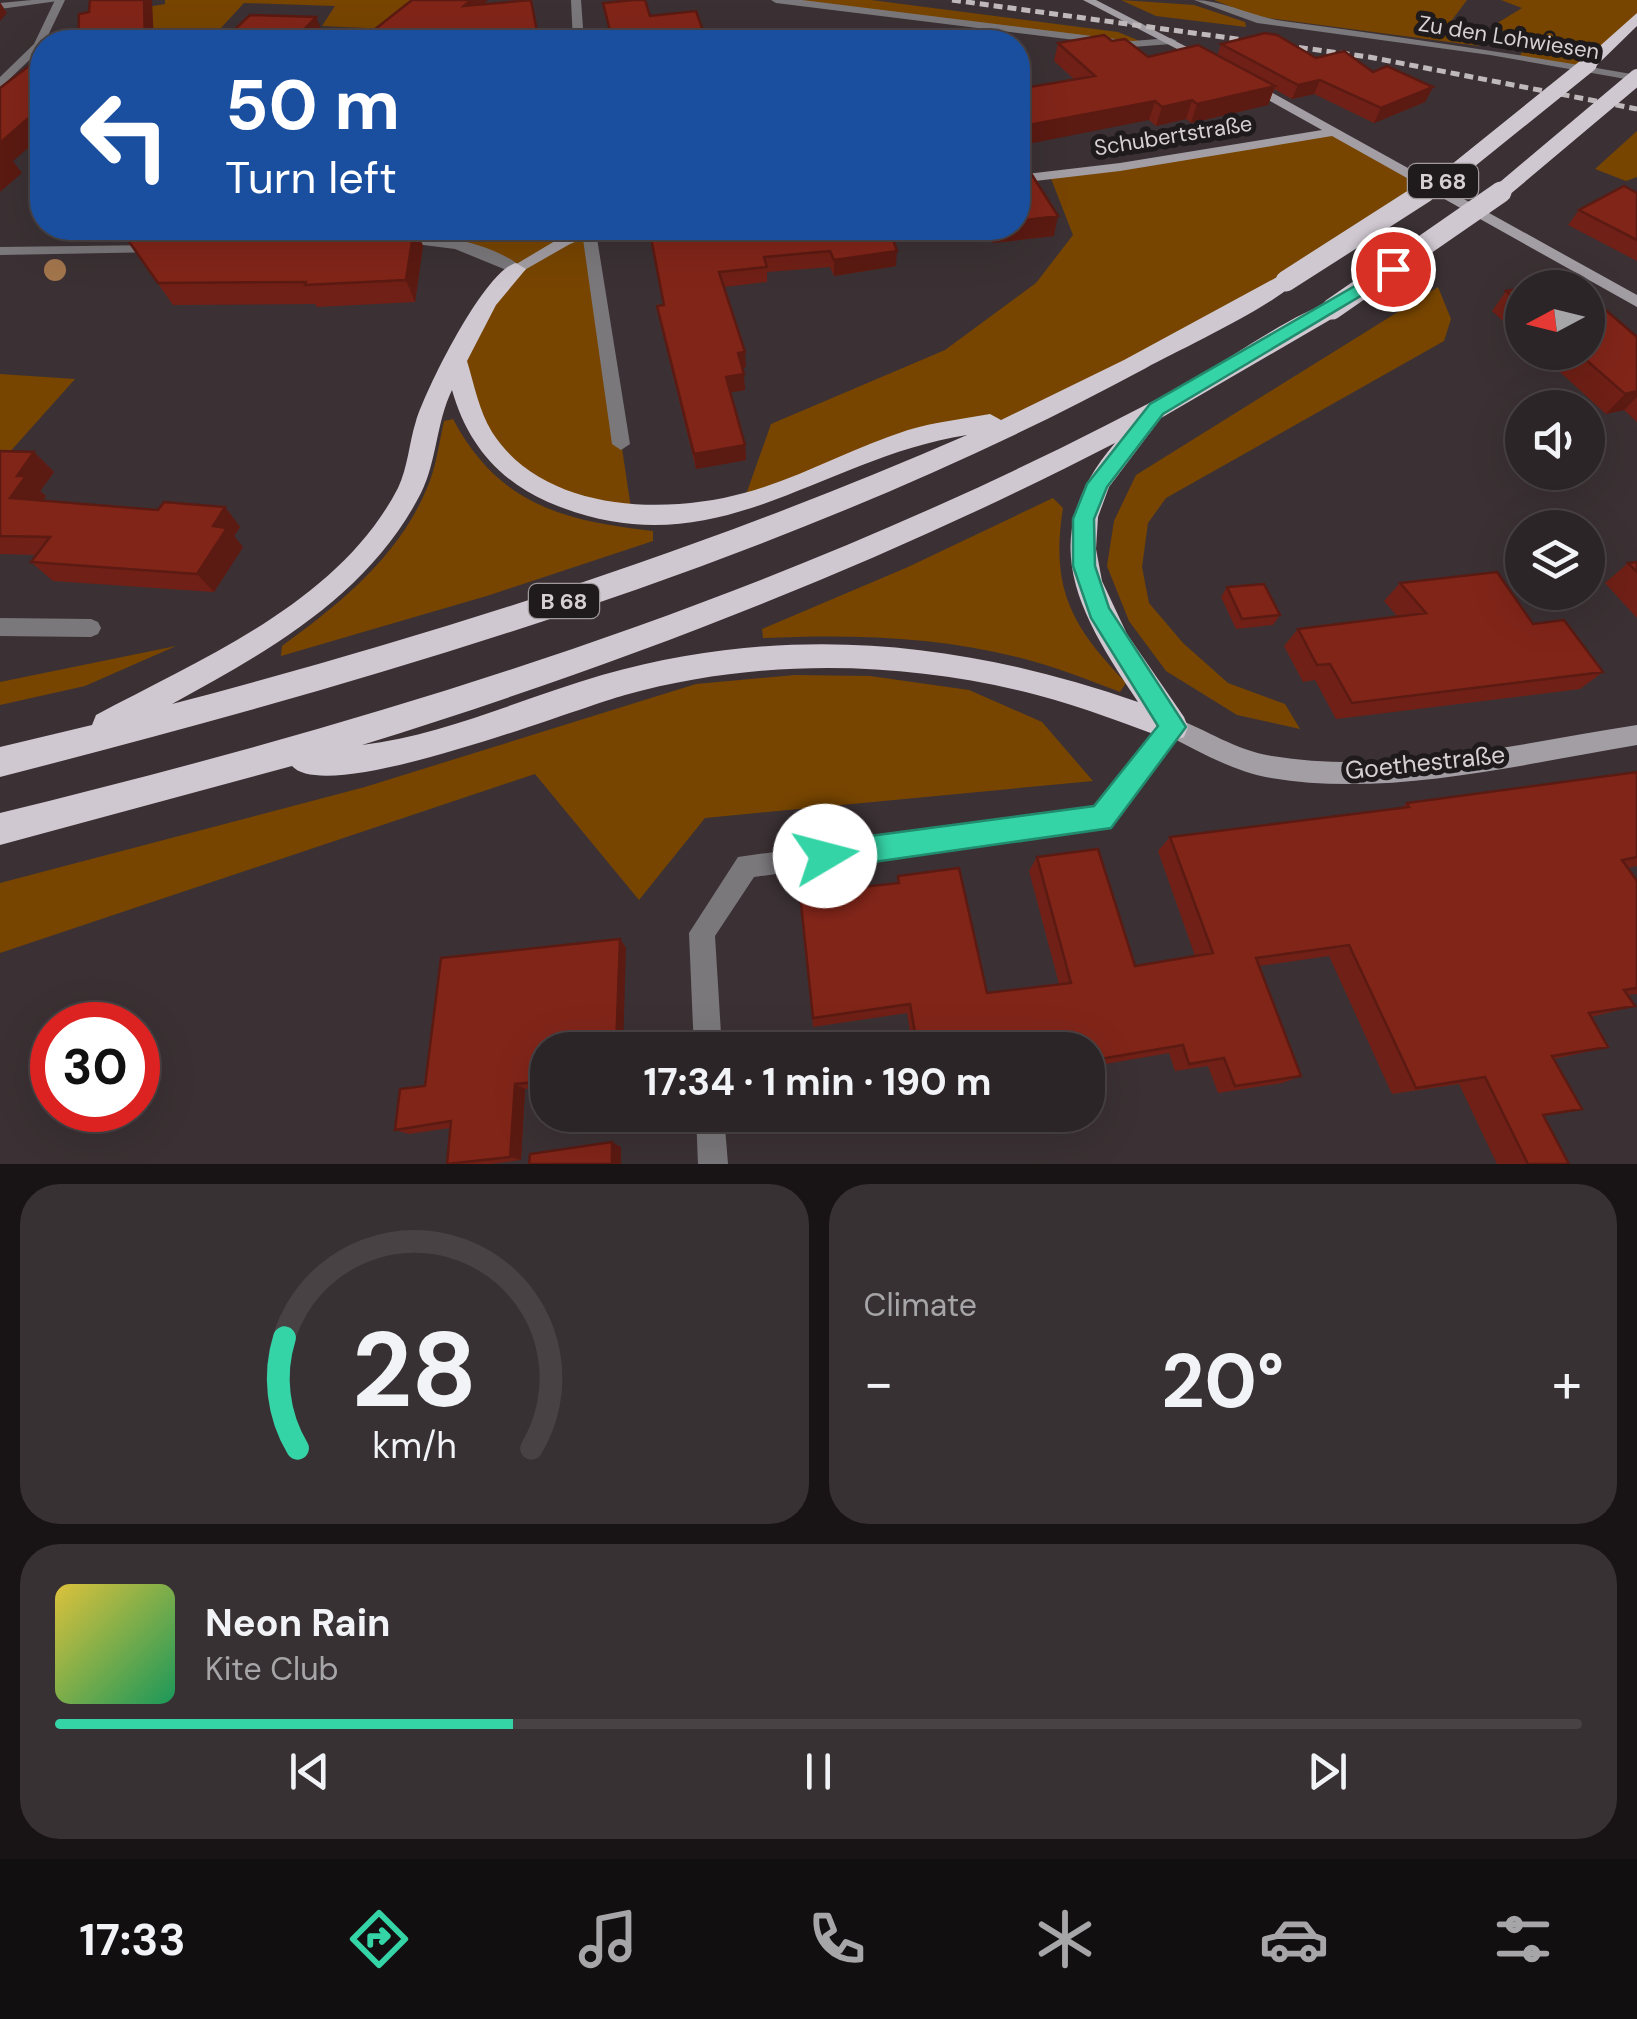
<!DOCTYPE html>
<meta charset="utf-8">
<style>
:root{--surface:#2c2527;--page:#383133;--text:#f1f3f6;--muted:#a6a5a7;--line:#484244;--accent:#35d4a7}
body{margin:0;font-family:"DM Sans",sans-serif;background:var(--page);color:var(--text);height:100vh;display:flex;flex-direction:column;font-size:38px;white-space:nowrap}
*{box-sizing:border-box;margin:0}
p{font-size:32px;color:var(--muted)}
.icon{flex:none;width:55px;height:55px;fill:none;stroke:currentColor;stroke-width:2;stroke-linecap:round;stroke-linejoin:round}
.map{position:relative;height:1164px;overflow:hidden}
.side{display:flex;flex-direction:column;gap:20px;padding:20px;background:#181415;flex:1}
.side>*{flex:none}
.banner{position:absolute;left:30px;top:30px;width:1000px;height:210px;border-radius:40px;box-shadow:0 10px 40px #0002,0 0 0 2px var(--line);background:#1a4fa0;color:#fff;overflow:hidden}
.needle{width:65px;rotate:263deg}
.buttons{position:absolute;left:1505px;top:270px;display:grid;gap:20px}
.buttons a{display:grid;place-items:center;width:100px;height:100px;border-radius:50%;background:var(--surface);box-shadow:0 10px 40px #0002,0 0 0 2px var(--line);font-size:50px}
.speed{position:absolute;left:30px;top:1002px;display:flex;gap:20px;font-size:50px;font-weight:700;text-align:center}
.speed>*{display:grid;place-content:center;width:130px;height:130px;border-radius:50%;background:var(--surface);box-shadow:0 10px 40px #0002,0 0 0 2px var(--line);line-height:1}
.speed .limit{border:15px solid #d22;background:#fff;color:#111}
.pin{position:absolute;display:grid;place-items:center;width:85px;height:85px;color:#fff;margin:-42px;border:5px solid #fff;border-radius:50%;box-shadow:0 2px 10px #0007}
.me{position:absolute;width:110px;margin:-55px;rotate:82deg;stroke-linejoin:round;filter:drop-shadow(0 0 8px #0008)}
.turn{display:flex;align-items:center;gap:35px;height:210px;padding:0 30px;font-size:45px}
.turn .icon{width:130px;height:130px;stroke-width:2.5}
.turn b{display:block;font-size:70px;line-height:85px}
.big{font-size:75px;font-weight:700;line-height:1.1}
.side .widget{flex:1;display:flex;flex-direction:column;justify-content:center;gap:15px;min-width:0;padding:0 35px;border-radius:40px;background:var(--page)}
.side .dial{align-items:center;gap:0}
.dial svg{height:260px;overflow:visible;fill:none;stroke:var(--line);stroke-width:7;stroke-linecap:round;text-anchor:middle}
.dial text{fill:var(--text);stroke:none}
.song{display:flex;align-items:center;gap:30px}
.cover{width:120px;height:120px;border-radius:15px;background:linear-gradient(135deg,hsl(50 70% 55%),hsl(150 70% 35%))}
.played{height:10px;border-radius:5px;background:linear-gradient(90deg,var(--accent) 30%,var(--line) 30%)}
.keys{display:flex;justify-content:space-around;direction:ltr}
.heat{display:flex;justify-content:space-between;align-items:center;font-size:55px;direction:ltr}
.side .tiles{flex:1;display:grid;gap:20px;grid-template-columns:1fr 1fr}
.widget:last-child{grid-column:span 2}
.trip{position:absolute;left:530px;top:1032px;width:575px;height:100px;border-radius:40px;background:var(--surface);box-shadow:0 10px 40px #0002,0 0 0 2px var(--line);font-weight:700;line-height:100px;text-align:center}
.tab-bar{display:flex;height:160px;justify-content:space-around;align-items:center;background:#120f10;color:var(--muted)}
.tab-bar .icon{width:70px;height:70px}
.tab-bar .selected{color:var(--accent)}
.tab-bar b{font-size:45px;color:var(--text)}
.map>svg:first-child{display:block}
</style>
<div class="map">
<svg width="1637" height="1164" viewBox="0 0 1637 1164">
<rect width="100%" height="100%" fill="#3b3134"/>
<!-- green -->
<path fill="#774500" d="M165,0H423L389,29L322,26L335,6L244,3L208,42H54L132,31L130,10L165,4Z
M776,0H871L1118,32L1147,44Z
M1121,0L1194,5L1245,22L1246,27L1156,16Z
M1214,0H1467L1446,28L1479,46L1254,16Z
M1501,0H1637V19L1582,70L1519,57L1527,45L1494,25L1522,8Z
M1637,131V177L1626,181L1595,169Z
M1334,132L1434,187L1380,224L1040,412L917,436L743,503L771,424L945,350L1036,283L1073,235L1050,176Z
M434,228H589L632,515L570,501L487,444L456,360L515,269L431,238Z
M1438,287L1451,319L1444,341L1166,498L1148,523L1142,567L1149,603L1183,643L1228,683L1285,704L1300,729L1237,715L1166,671L1129,621L1107,566L1114,521L1136,475Z
M0,374L75,379L0,463Z
M453,419C498,504 563,521 653,531V541L490,595L281,656L282,646C340,604 399,556 427,488C436,468 439,443 444,421Z
M1053,498L1063,508C1050,589 1072,627 1126,683L1120,692C1091,681 1062,669 1032,661C944,636 853,634 763,638L762,629L908,567Z
M176,646L85,686L0,705V682Z
M795,675L870,676L969,690L1042,722L1093,781L705,818L639,900L535,774L0,953V883L365,787L696,684Z"/>
<g fill="none" stroke-linecap="round" stroke-linejoin="round">
<!-- service -->
<path fill="#7b787c" fill-rule="evenodd" d="M32,0H65L0,9V3Z
M1194,0C1224,0 1253,17 1283,21C1401,37 1519,54 1637,75V81L1490,55L1257,23Z"/>
<!-- minor -->
<path fill="#7b787c" fill-rule="evenodd" d="M55,0H65L42,48L0,88V77L34,44Z
M571,0H581L584,42H573Z
M771,0H802L1132,41L1171,38L1177,41L1171,44L1132,47L776,3Z
M589,228L596,232L630,444L621,450L612,444L582,232Z
M397,234C439,235 491,241 524,269L516,274L455,249L392,241L390,238Z
M158,245L163,246V252L0,255V247Z
M0,618L91,619L98,622L101,628L98,634L91,637L0,636Z
M1173,717L1181,720L1184,727L1181,734L1109,826L1101,829L754,877L715,936L722,1050H694L689,933L738,857L1095,807L1165,720Z
M696,1115H724L728,1164H698Z"/>
<!-- secondary -->
<path fill="#a39ea4" fill-rule="evenodd" d="M1083,0H1096L1214,61L1204,63Z
M1251,81L1637,295V307L1332,136L1120,171L1018,183V175L1120,163L1322,130L1247,88L1245,85Z
M590,228H609L570,244L521,272L516,274L508,269L560,238Z
M1173,717C1207,730 1235,750 1272,756C1392,776 1519,743 1637,725V745C1522,764 1388,798 1271,778C1232,771 1200,752 1165,734L1162,727L1165,720Z"/>
<!-- trunk -->
<path fill="#d0c8d1" fill-rule="evenodd" d="M1637,13V26L1595,67H1583V61Z
M516,263L526,269L496,305L467,361C474,384 479,411 492,432C543,512 664,515 744,493C800,478 852,448 908,430C935,422 962,419 990,414L1001,420L1124,360L1279,276L1286,275L1296,281C1276,305 1179,350 1146,368C791,560 389,677 0,777V747L92,725L96,715C203,658 339,602 398,488C408,467 409,443 416,421C426,389 484,271 516,263ZM452,390C467,443 498,480 548,502C714,573 815,459 967,435C710,547 443,633 172,704C269,651 369,595 421,493C437,461 436,423 452,390Z
M1332,302L1340,304L1343,309L1340,314L1161,418L1109,487L1098,517L1096,549L1102,581L1127,634L1184,717L1188,727L1184,737L1173,741C1128,725 1083,707 1037,695C903,660 759,658 625,695C571,710 328,806 292,766L0,845V813C320,735 636,641 937,506C1024,467 1110,425 1194,379C1229,359 1297,311 1332,302ZM1115,443C1034,538 1077,611 1138,702C959,640 787,623 602,675C523,698 444,735 362,745C620,665 875,567 1115,443Z"/>
<!-- rail -->
<path stroke="#c0b9bb" stroke-width="5" stroke-dasharray="9 5" stroke-linecap="butt" d="M952,0L1369,57L1637,109"/>
<!-- trunk-bridge-far1 -->
<path stroke="#d0c8d1" stroke-width="16" d="M1422,194L1450,176L1589,64
M1498,194L1637,77"/>
<!-- trunk-bridge -->
<path stroke="#d0c8d1" stroke-width="21" d="M1286,281L1425,192
M1332,309L1501,192"/>
</g>
<!-- trees -->
<circle fill="#a2754c" cx="55" cy="270" r="11"/>
<!-- wall -->
<path fill="#702016" d="M1112,41L1148,57L1217,56L1221,44L1316,58L1433,87L1425,102L1374,123L1314,94L1292,99L1274,89L1268,105L1191,123L1186,119L1156,126L1149,120L1074,79L1054,61L1058,43Z
M1019,166L1054,236L993,243L983,228H1018Z
M1637,193V261L1568,225L1579,210Z
M119,228H425V230L417,231L423,246L415,302L317,307L315,304L173,305Z
M889,228L896,266L834,276L830,267L767,272V282L724,287L746,367L742,368L745,390L730,392L745,445L746,460L696,469L660,322L657,306L664,305L655,236Z
M1522,288V338L1492,311L1506,291Z
M1637,337V422L1624,410L1606,414L1538,352H1588Z
M0,451L34,452L54,472L40,491L46,496L43,500L158,510L225,507L240,527L234,536L243,547L214,592L53,581L31,562L37,555L0,554Z
M1637,562V618L1605,583L1628,563Z
M1400,583L1533,624L1603,672L1580,689L1336,719L1315,680L1303,682L1284,646L1298,629L1398,617L1384,601Z
M1227,587L1280,615L1273,625L1236,629L1221,597Z
M1637,772V866L1628,868L1637,881V994L1628,995L1635,1006L1591,1017L1608,1047L1554,1059L1582,1109L1543,1116L1569,1164H1497L1459,1084L1392,1094L1329,956L1259,966L1301,1076L1282,1083L1218,1093L1208,1066L1175,1071L1169,1053L1088,1067V1050H1078L1077,1046L1045,1050H913L907,1013L813,1027L801,906L897,883L898,876L987,993L1059,984L1029,871L1037,857L1135,966L1195,956L1158,851L1170,837L1400,809L1407,803Z
M620,939L626,948L548,1050V1087L525,1089L521,1160L491,1164H447L450,1128L409,1134L395,1130L425,1086Z"/>
<!-- shaded-wall -->
<path fill="#5b1a12" d="M144,0H152L154,42H145Z
M471,0H488L467,18L464,6Z
M0,2L7,13L0,21Z
M316,17L323,33L314,42H292Z
M132,30L139,42H118Z
M1320,80L1314,94L1292,99L1298,85Z
M1275,86L1268,105L1191,123L1197,104Z
M1433,87L1425,102L1374,123L1381,108Z
M1192,100L1186,119L1156,126L1162,107Z
M1155,101L1149,120L1018,146V127Z
M42,106V136L13,161L22,173L0,192V143Z
M1058,216L1054,236L993,243L995,228H1018V221Z
M414,228H416L423,246L415,302L406,280Z
M897,251L896,266L834,276V260Z
M745,352L746,367L739,368L738,353Z
M744,374L745,390L728,393L726,377Z
M1637,391V397L1624,410L1606,414L1625,394Z
M745,445L746,460L696,469L694,454Z
M34,452L54,472L40,491L46,496L31,517L10,498L17,476Z
M225,507L240,527L234,536L243,547L214,592L197,574L213,526Z
M620,939L626,948L623,1050H616Z
M515,1084L525,1089L521,1160L510,1157Z
M612,1142L621,1147V1164H612Z"/>
<!-- building -->
<path fill="#822519" stroke="#5b1a12" stroke-width="2.5" d="M90,0H144L145,42H139L132,30L118,42H78L79,14L89,12Z
M412,0H471L464,6L531,0L539,42L360,41Z
M634,0H645L650,16L696,11L707,42H613L603,3Z
M250,15L316,17L292,42H221Z
M1265,33L1277,35L1316,58L1344,51L1373,72L1387,66L1433,87L1381,108L1320,80L1298,85L1221,44Z
M1104,35L1112,41L1125,39L1148,57L1198,45L1275,86L1197,104L1192,100L1162,107L1155,101L1018,127V89L1095,76L1058,43Z
M42,56V106L0,143V88Z
M1018,153L1019,166L1027,167L1058,216L1018,221Z
M1624,186L1637,193V240L1579,210Z
M298,228H414L406,280L305,285L306,282L158,283L123,233Z
M654,228H889L897,251L834,260L830,251L764,257L767,267L719,272L745,352L738,353L744,374L726,377L745,445L694,454L657,306L664,305L651,238L655,236Z
M1570,280L1579,288H1526Z
M1522,288V305L1506,291Z
M1588,295L1637,337V391L1625,394L1577,352H1588Z
M0,451L34,452L17,476H26L10,498L158,510L164,502L225,507L213,526L227,528L197,574L31,562L50,537L0,536Z
M1637,562V572L1628,563Z
M1497,572L1533,624L1564,620L1603,672L1352,703L1330,664L1317,665L1298,629L1426,613L1400,583Z
M1264,584L1280,615L1242,619L1227,587Z
M1637,772V857L1622,860L1637,881V988L1624,990L1635,1006L1589,1013L1608,1047L1552,1056L1582,1109L1543,1115L1569,1164H1528L1485,1077L1416,1088L1349,945L1256,958L1301,1076L1235,1086L1224,1058L1189,1064L1183,1045L1094,1060L1087,1038L988,1050H918L910,1004L813,1018L800,894L899,883L898,876L959,868L987,993L1071,983L1037,857L1098,849L1135,966L1213,953L1170,837L1409,807L1407,803Z
M620,939L616,1050H548V1081L515,1084L510,1157L447,1164L451,1121L395,1130L400,1089L425,1086L441,958Z
M612,1142V1164H529L530,1154Z"/>
<!-- route -->
<path fill="#35d4a7" stroke="#228a6d" stroke-width="2.5" d="M1393,264L1402,269L1399,273L1163,414L1107,487L1094,519L1095,566L1109,608L1186,727L1111,828L825,869L815,865L811,856L815,846L825,842L1094,806L1158,726L1091,618L1073,566V519L1087,484L1150,404Z"/>
<g text-anchor="middle" stroke-width="10" stroke-linejoin="round" paint-order="stroke">
<!-- far-street labels -->
<g font-size="22" fill="#d6d0d2" stroke="#1f1a1c">
<text transform="translate(1509 37) rotate(9)" y="8">Zu den Lohwiesen</text>
<text transform="translate(1173 135) rotate(-9)" y="8">Schubertstraße</text>
</g>
<!-- shield labels -->
<g fill="#1f1a1c" stroke="#9f999b" stroke-width="2.5">
<rect x="1408" y="164" width="70" height="34" rx="8"/>
<rect x="529" y="584" width="70" height="34" rx="8"/>
</g>
<g font-size="22" font-weight="bold" fill="#d6d0d2">
<text x="1443" y="189">B 68</text>
<text x="564" y="609">B 68</text>
</g>
<!-- street labels -->
<g font-size="25" fill="#d6d0d2" stroke="#1f1a1c">
<text transform="translate(1425 762) rotate(-6)" y="9">Goethestraße</text>
</g>
</g>
</svg>
<div class="buttons">
<a><svg class="needle" viewBox="-14 -14 28 28"><path d="M0-13l5 13h-10z" fill="#e53935"/><path d="M0 13l5-13h-10z" fill="#a6a5a7"/></svg></a>
<a><svg class="icon" aria-label="sound" viewBox="0 0 24 24"><path d="M4 9h4l5-4v14l-5-4H4zM17 9q2 3 0 6"/></svg></a>
<a><svg class="icon" aria-label="layers" viewBox="0 0 24 24"><path d="M12 4l9 5-9 5-9-5zM3 14l9 5 9-5"/></svg></a>
</div>
<div class="speed"><div class="limit">30</div></div>
<div class="pin" style="left:1393px;top:269px;background:#d93025"><svg class="icon" aria-label="arrive" viewBox="0 0 24 24"><path d="M6 21V4h12l-3 4 3 4H6"/></svg></div>
<svg class="me" style="left:825px;top:856px" viewBox="-20 -20 40 40"><circle r="19" fill="#fff"/><path d="M0-13L10 11 0 6-10 11z" fill="#35d4a7"/></svg>
<div class="trip">17:34 · 1 min · 190 m</div>
<div class="banner">
<div class="turn"><svg class="icon" aria-label="left" viewBox="0 0 24 24"><path d="M17 20v-9H6M10 6l-5 5 5 5"/></svg><div><b>50 m</b>Turn left</div></div>
</div>
</div>
<section class="side">
<div class="tiles">
<div class="widget dial"><svg viewBox="0 0 100 80">
<path d="M14 69A42 42 0 1 1 86 69"/>
<path d="M14 69A42 42 0 0 1 10 35" stroke="#35d4a7"/>
<text x="50" y="56" font-size="32" font-weight="700">28</text>
<text x="50" y="72" font-size="11">km/h</text>
</svg></div>
<div class="widget"><p>Climate</p>
<div class="heat"><a>−</a><b class="big">20°</b><a>+</a></div>
</div>
<div class="widget">
<div class="song"><i class="cover"></i><div><b>Neon Rain</b><p>Kite Club</p></div></div>
<div class="played"></div>
<div class="keys"><svg class="icon" aria-label="previous" viewBox="0 0 24 24"><path d="M18 5L8 12l10 7zM5 5v14"/></svg><svg class="icon" aria-label="pause" viewBox="0 0 24 24"><path d="M8 5v14M16 5v14"/></svg><svg class="icon" aria-label="next" viewBox="0 0 24 24"><path d="M6 5l10 7-10 7zM19 5v14"/></svg></div>
</div>
</div>
</section>
<nav class="tab-bar">
<b>17:33</b>
<svg class="icon selected" aria-label="directions" viewBox="0 0 24 24"><path d="M12 3l9 9-9 9-9-9zM9 14v-3h6M13 9l2 2-2 2"/></svg>
<svg class="icon" aria-label="music" viewBox="0 0 24 24"><path d="M9 18V5l10-2v13"/><circle cx="6" cy="18" r="3"/><circle cx="16" cy="16" r="3"/></svg>
<svg class="icon" aria-label="phone" viewBox="0 0 24 24"><path d="M5 4h4l2 5-3 2q2 4 5 5l2-3 5 2v4C11 20 4 13 5 4z"/></svg>
<svg class="icon" aria-label="climate" viewBox="0 0 24 24"><path d="M12 3v18M4 7l16 10M4 17L20 7"/></svg>
<svg class="icon" aria-label="car" viewBox="0 0 24 24"><path d="M5 17H2v-5l4-1 3-4h7l3 4 3 1v5h-3M9 17h6M6 11h13"/><circle cx="7" cy="17" r="2"/><circle cx="17" cy="17" r="2"/></svg>
<svg class="icon" aria-label="filters" viewBox="0 0 24 24"><path d="M4 7h16M4 17h16"/><circle cx="9" cy="7" r="2"/><circle cx="15" cy="17" r="2"/></svg>
</nav>
